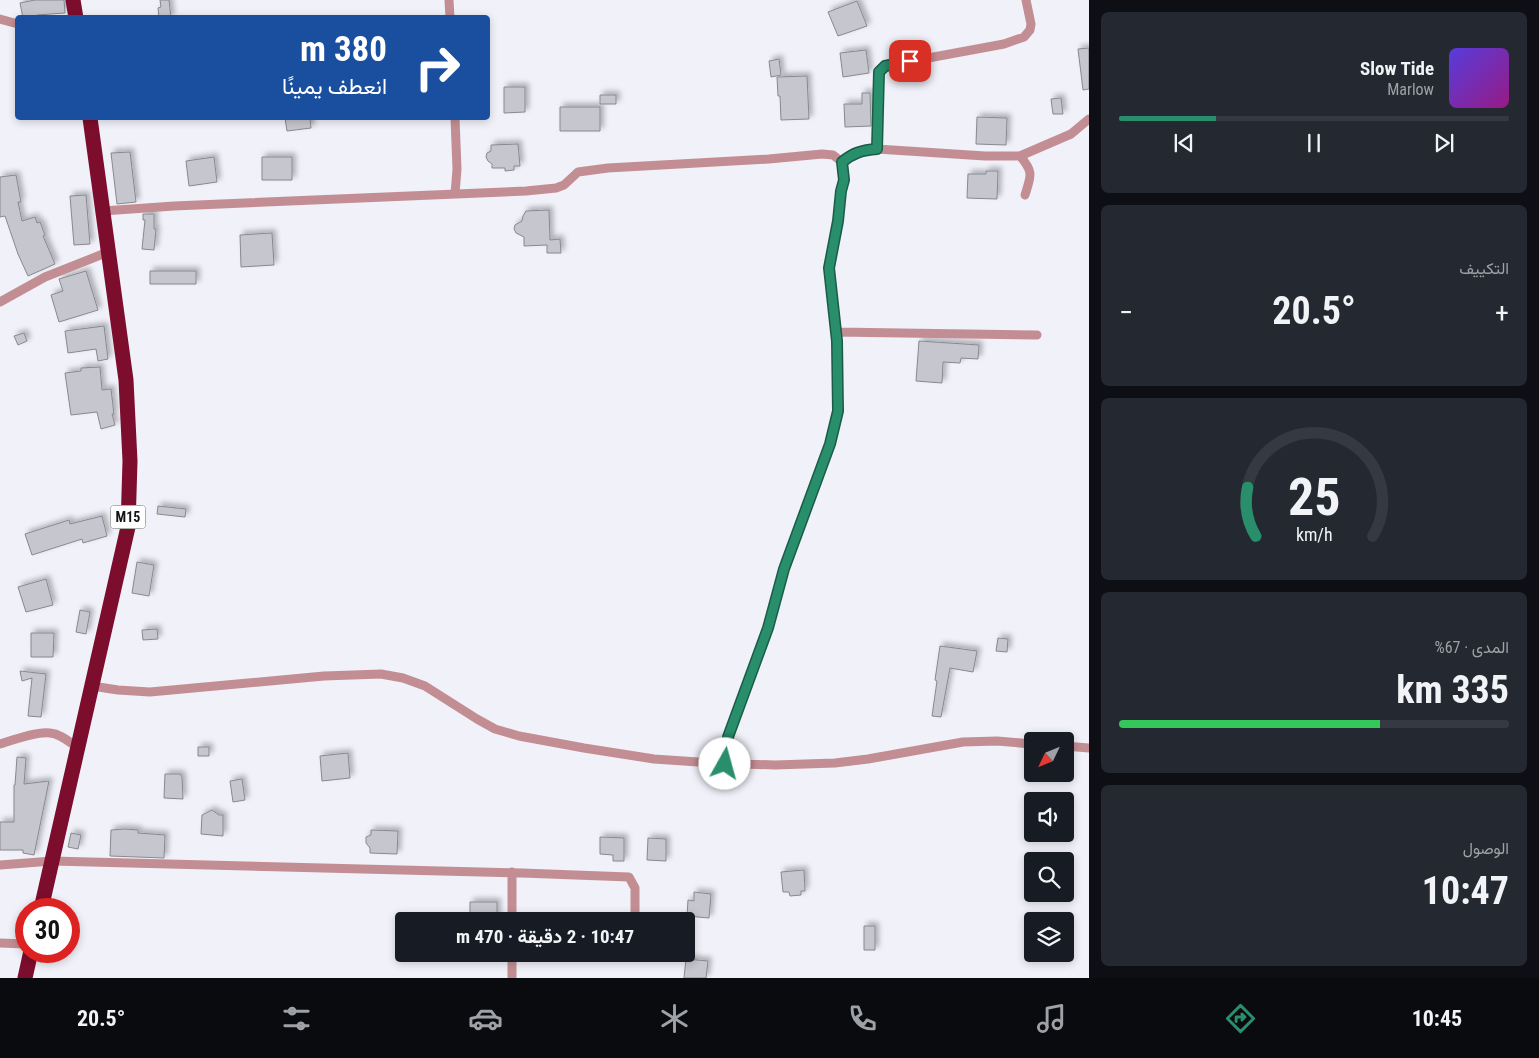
<!DOCTYPE html>
<html lang="ar">
<meta charset="utf-8">
<style>
:root{--surface:#171b24;--page:#242831;--text:#f1f3f6;--muted:#9ea1a6;--line:#363941;--accent:#288e6b}
body{margin:0;font-family:"Roboto Condensed",Vazirmatn,sans-serif;background:var(--page);color:var(--text);direction:rtl;height:100vh;display:flex;flex-direction:column;font-size:19px;white-space:nowrap}
*{box-sizing:border-box;margin:0}
p{font-size:16px;color:var(--muted)}
.icon{flex:none;width:28px;height:28px;fill:none;stroke:currentColor;stroke-width:2;stroke-linecap:round;stroke-linejoin:round}
.map{position:relative;flex:1;overflow:hidden;direction:ltr}
.panel{display:flex;flex-direction:column;gap:12px;padding:12px;background:#0d0f14;width:450px}
.panel>*{flex:none}
.guide{position:absolute;left:15px;top:15px;width:475px;height:105px;border-radius:5px;box-shadow:0 2px 8px #0003;direction:rtl;background:#1a4fa0;color:#fff;overflow:hidden}
.needle{width:32px;rotate:227deg}
.controls{position:absolute;left:1024px;top:732px;display:grid;gap:10px}
.controls a{display:grid;place-items:center;width:50px;height:50px;border-radius:5px;background:var(--surface);box-shadow:0 2px 8px #0003;font-size:25px}
.speed{position:absolute;left:15px;top:898px;display:flex;gap:10px;font-size:25px;font-weight:700;text-align:center}
.speed>*{display:grid;place-content:center;width:65px;height:65px;border-radius:50%;background:var(--surface);box-shadow:0 2px 8px #0003;line-height:1}
.speed .limit{border:8px solid #d22;background:#fff;color:#111}
.pin{position:absolute;display:grid;place-items:center;width:42px;height:42px;color:#fff;margin:-21px;border-radius:10px;box-shadow:0 2px 8px #0006}
.me{position:absolute;width:55px;margin:-28px;rotate:7deg;stroke-linejoin:round;filter:drop-shadow(0 0 4px #0008)}
.turn{display:flex;align-items:center;gap:18px;height:105px;padding:0 20px;font-size:22px}
.turn .icon{width:65px;height:65px;stroke-width:2.5}
.turn b{display:block;font-size:35px;line-height:42px}
.big{font-size:38px;font-weight:700;line-height:1.1}
.panel .widget{flex:1;display:flex;flex-direction:column;justify-content:center;gap:8px;min-width:0;padding:0 18px;border-radius:8px;background:var(--page)}
.panel .dial{align-items:center;gap:0}
.dial svg{height:130px;overflow:visible;fill:none;stroke:var(--line);stroke-width:7;stroke-linecap:round;text-anchor:middle}
.dial text{fill:var(--text);stroke:none}
.song{display:flex;align-items:center;gap:15px}
.cover{width:60px;height:60px;border-radius:8px;background:linear-gradient(135deg,hsl(250 70% 55%),hsl(310 70% 35%))}
.played{height:5px;border-radius:2px;background:linear-gradient(90deg,var(--accent) 25%,var(--line) 25%)}
.keys{display:flex;justify-content:space-around;direction:ltr}
.heat{display:flex;justify-content:space-between;align-items:center;font-size:28px;direction:ltr}
.charge{height:8px;border-radius:4px;background:linear-gradient(90deg,#34c759 67%,var(--line) 0)}
.trip{position:absolute;left:395px;top:912px;width:300px;height:50px;border-radius:5px;background:var(--surface);box-shadow:0 2px 8px #0003;font-weight:700;line-height:50px;text-align:center;direction:rtl}
.tabs{display:flex;height:80px;justify-content:space-around;align-items:center;background:#090b0e;color:var(--muted)}
.tabs .icon{width:35px;height:35px}
.tabs .active{color:var(--accent)}
.tabs b{font-size:22px;color:var(--text)}
main{display:flex;flex:1;min-height:0}
.map>svg:first-child{display:block}
</style>
<main>
<section class="panel">
<div class="widget">
<div class="song"><i class="cover"></i><div><b>Slow Tide</b><p>Marlow</p></div></div>
<div class="played"></div>
<div class="keys"><svg class="icon" aria-label="previous" viewBox="0 0 24 24"><path d="M18 5L8 12l10 7zM5 5v14"/></svg><svg class="icon" aria-label="pause" viewBox="0 0 24 24"><path d="M8 5v14M16 5v14"/></svg><svg class="icon" aria-label="next" viewBox="0 0 24 24"><path d="M6 5l10 7-10 7zM19 5v14"/></svg></div>
</div>
<div class="widget"><p>التكييف</p>
<div class="heat"><a>−</a><b class="big">20.5°</b><a>+</a></div>
</div>
<div class="widget dial"><svg viewBox="0 0 100 80">
<path d="M14 69A42 42 0 1 1 86 69"/>
<path d="M14 69A42 42 0 0 1 9 39" stroke="#288e6b"/>
<text x="50" y="56" font-size="32" font-weight="700">25</text>
<text x="50" y="72" font-size="11">km/h</text>
</svg></div>
<div class="widget"><p>المدى · 67%</p><b class="big">335 km</b><div class="charge"></div></div>
<div class="widget"><p>الوصول</p><b class="big">10:47</b></div>
</section>
<div class="map">
<svg width="1089" height="978" viewBox="0 0 1089 978">
<defs>
<filter id="shadow"><feDropShadow dx="3.5" dy="-3.5" stdDeviation="2.5" flood-color="#0004"/></filter>
</defs>
<rect width="100%" height="100%" fill="#f0f1f9"/>
<!-- building -->
<path fill="#c6c7ce" stroke="#888990" filter="url(#shadow)" d="M35,0H64L65,13L37,15L38,18H23L20,3Z
M160,0H169L171,18H159L158,8L161,7Z
M857,1L867,26L838,36L828,12Z
M1089,48V89L1083,90L1078,49Z
M866,50L869,73L843,77L840,53Z
M779,59L781,75L771,77L769,61Z
M807,76L809,119L781,120L780,96H778L777,77Z
M504,87H525V112L504,113Z
M862,93H870L871,126L845,127L844,104H862Z
M600,95H616V104H600Z
M1061,98L1063,114H1053L1051,99Z
M560,107H600V131H560Z
M977,117L1007,118L1006,145L976,144Z
M285,118H310L311,128L287,131Z
M518,144L520,166H514V170L505,171V168H492V164L488,161L486,157L487,153L491,151V145Z
M130,152L136,202L117,204L111,153Z
M214,157L217,182L189,186L186,161Z
M262,157H292V180H262Z
M986,171H998L997,199L967,198L968,174H986Z
M16,175L21,202H18L22,221L35,217L37,223L40,222L45,235L43,236L55,264L28,276L18,254L5,216L0,217V177Z
M86,195L90,244L74,245L70,196Z
M549,210L550,240L560,239L561,253H547V245L524,246V237L516,233L514,229L515,225L522,221L523,216L526,211Z
M143,214H154V229H156L154,250L142,249L145,220H143Z
M272,233L274,265L241,267L240,235Z
M86,271L98,310L59,322L51,295L63,291L59,279Z
M150,271H196V284H150Z
M104,326L108,359L98,361L96,349L68,353L65,331Z
M24,333L27,341L18,345L14,336Z
M919,341L979,345L978,359L961,358L960,363L943,362L942,383L916,381Z
M100,367L102,390L111,389L114,414H112L115,425L101,429L97,412L71,415L65,373L81,371V368Z
M158,506L186,509L185,517L157,514Z
M102,516L107,536L83,543L82,539L32,555L25,534L69,520L70,524Z
M137,562L154,565L149,596L132,593Z
M46,579L53,605L26,612L18,587Z
M80,610L90,612L86,634L76,632Z
M157,629L158,639L143,640L142,630Z
M31,633H54L53,657H31Z
M998,638L1008,639L1007,652L996,651Z
M940,646L977,651L973,672L950,668L941,717L932,716L937,681L935,680Z
M20,671L46,674L41,717L28,716L32,678L22,681Z
M198,747H209V756H198Z
M348,753L350,778L322,781L320,756Z
M17,757L26,758L24,784L49,781L34,855L23,853V850H0V822H14V785H15Z
M165,774H180L182,777L183,799L164,798Z
M242,779L245,800L233,802L230,781Z
M212,810L219,815H223V836L201,834L202,815Z
M125,829L138,830V833L165,835L164,858L110,856L111,830Z
M371,830L398,831L397,854L370,853V848L366,843V837L371,835Z
M71,833L81,835L78,849L68,847Z
M600,837L624,838V861H613V855L600,854Z
M648,838L666,839V861L647,860Z
M804,870L805,891H801V895L790,896L789,892H783L781,872Z
M694,892L711,894L709,918L687,916L688,900L694,901Z
M470,902H497V921H470Z
M864,926H875V950H864Z
M686,959L708,961L706,978H684Z"/>
<g fill="none" stroke-linecap="round" stroke-linejoin="round">
<!-- street -->
<path stroke="#c38e93" stroke-width="9" d="M449,0L450,18
M0,19L18,24
M877,149L878,74L880,69L885,66L1004,44L1024,37L1030,30L1031,24L1026,0
M1020,156C1034,172 1031,176 1025,195
M842,162C854,153 862,150 877,149L985,156H1020L1071,134L1089,119
M455,194L457,169L455,118
M103,211L174,206L526,191L556,188L564,185L578,172L608,168L769,159L822,154L833,155L842,162L844,180L841,191L838,221L829,268L837,341L838,411L830,444L784,569L768,628L728,737L725,764
M0,302L45,277L108,252
M836,332L1037,335
M92,686L118,690L150,692L324,676L381,674L403,678L425,686L477,719L495,729L519,736L584,748L654,759L713,763L775,765L835,763L868,759L963,742L997,741L1032,744
M0,744C13,740 37,731 50,733C61,734 69,742 78,748
M1065,746L1089,748
M0,865L52,861L522,873L629,877L635,888V921
M512,872V921
M0,943L26,944
M512,954V978"/>
<!-- highway -->
<path stroke="#7d0d2c" stroke-width="15" d="M73,0L76,18
M41,909L128,527L130,461L126,380L90,118
M25,978L31,951"/>
</g>
<g fill="none" stroke-linecap="round" stroke-linejoin="round">
<!-- route casing -->
<g stroke="#1a5c46" stroke-width="12">
<path id="route" d="M725,764L728,737L768,628L784,569L830,444L838,411L837,341L829,268L838,221L841,191L844,180L842,162C853,153 862,150 877,149L879,72L885,66L910,61"/>
</g>
<!-- route -->
<use href="#route" stroke="#288e6b" stroke-width="9"/>
</g>
<g text-anchor="middle" stroke-width="4" stroke-linejoin="round" paint-order="stroke">
<!-- shield labels -->
<rect fill="#fff" stroke="#5a5a5c" stroke-width="1" x="110.5" y="505.5" width="35" height="23" rx="4"/>
<g font-size="14" font-weight="bold" fill="#131316">
<text x="128" y="522">M15</text>
</g>
</g>
</svg>
<div class="controls">
<a><svg class="needle" viewBox="-14 -14 28 28"><path d="M0-13l5 13h-10z" fill="#e53935"/><path d="M0 13l5-13h-10z" fill="#9ea1a6"/></svg></a>
<a><svg class="icon" aria-label="sound" viewBox="0 0 24 24"><path d="M4 9h4l5-4v14l-5-4H4zM17 9q2 3 0 6"/></svg></a>
<a><svg class="icon" aria-label="search" viewBox="0 0 24 24"><circle cx="10" cy="10" r="6"/><path d="M15 15l6 6"/></svg></a>
<a><svg class="icon" aria-label="layers" viewBox="0 0 24 24"><path d="M12 4l9 5-9 5-9-5zM3 14l9 5 9-5"/></svg></a>
</div>
<div class="speed"><div class="limit">30</div></div>
<div class="pin" style="left:910px;top:61px;background:#d93025"><svg class="icon" aria-label="arrive" viewBox="0 0 24 24"><path d="M6 21V4h12l-3 4 3 4H6"/></svg></div>
<svg class="me" style="left:725px;top:764px" viewBox="-20 -20 40 40"><circle r="19" fill="#fff"/><path d="M0-13L10 11 0 6-10 11z" fill="#288e6b"/></svg>
<div class="trip">10:47 · 2 دقيقة · 470 m</div>
<div class="guide">
<div class="turn"><svg class="icon" aria-label="right" viewBox="0 0 24 24"><path d="M7 20v-9h11M14 6l5 5-5 5"/></svg><div><b>380 m</b>انعطف يمينًا</div></div>
</div>
</div>
</main>
<nav class="tabs">
<b>10:45</b>
<svg class="icon active" aria-label="directions" viewBox="0 0 24 24"><path d="M12 3l9 9-9 9-9-9zM9 14v-3h6M13 9l2 2-2 2"/></svg>
<svg class="icon" aria-label="music" viewBox="0 0 24 24"><path d="M9 18V5l10-2v13"/><circle cx="6" cy="18" r="3"/><circle cx="16" cy="16" r="3"/></svg>
<svg class="icon" aria-label="phone" viewBox="0 0 24 24"><path d="M5 4h4l2 5-3 2q2 4 5 5l2-3 5 2v4C11 20 4 13 5 4z"/></svg>
<svg class="icon" aria-label="climate" viewBox="0 0 24 24"><path d="M12 3v18M4 7l16 10M4 17L20 7"/></svg>
<svg class="icon" aria-label="car" viewBox="0 0 24 24"><path d="M5 17H2v-5l4-1 3-4h7l3 4 3 1v5h-3M9 17h6M6 11h13"/><circle cx="7" cy="17" r="2"/><circle cx="17" cy="17" r="2"/></svg>
<svg class="icon" aria-label="filters" viewBox="0 0 24 24"><path d="M4 7h16M4 17h16"/><circle cx="9" cy="7" r="2"/><circle cx="15" cy="17" r="2"/></svg>
<b>20.5°</b>
</nav>
